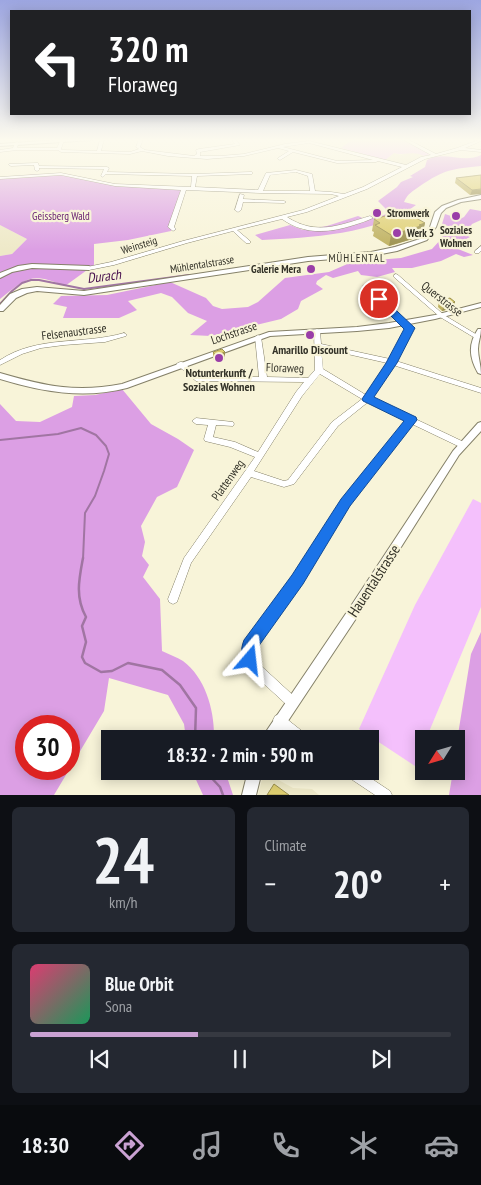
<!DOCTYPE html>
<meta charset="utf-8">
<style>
:root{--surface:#171b24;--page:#242831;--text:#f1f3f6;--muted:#9ea1a6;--line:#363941;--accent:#caa2d3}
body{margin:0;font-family:"PT Sans Narrow",sans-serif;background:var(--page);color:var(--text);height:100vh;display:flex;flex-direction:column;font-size:19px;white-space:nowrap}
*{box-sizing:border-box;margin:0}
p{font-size:16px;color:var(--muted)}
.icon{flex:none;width:28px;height:28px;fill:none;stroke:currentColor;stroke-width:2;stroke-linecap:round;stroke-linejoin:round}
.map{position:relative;height:795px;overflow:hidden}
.sheet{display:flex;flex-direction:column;gap:12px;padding:12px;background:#0d0f14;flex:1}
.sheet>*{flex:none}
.hud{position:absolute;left:10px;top:10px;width:461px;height:105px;border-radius:0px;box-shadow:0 2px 12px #0003;background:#202124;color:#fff;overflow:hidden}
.needle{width:32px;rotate:233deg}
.controls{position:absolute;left:415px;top:730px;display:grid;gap:10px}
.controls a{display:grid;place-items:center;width:50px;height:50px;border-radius:0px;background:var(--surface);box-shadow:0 2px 12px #0003;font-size:25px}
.speed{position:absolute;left:15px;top:715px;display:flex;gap:10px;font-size:25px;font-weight:700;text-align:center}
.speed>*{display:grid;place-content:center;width:65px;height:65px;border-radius:50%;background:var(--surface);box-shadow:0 2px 12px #0003;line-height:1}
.speed .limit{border:8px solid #d22;background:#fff;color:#111}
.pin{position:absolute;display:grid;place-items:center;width:42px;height:42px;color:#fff;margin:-21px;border:2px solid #fff;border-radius:50%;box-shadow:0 1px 5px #0007}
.me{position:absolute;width:55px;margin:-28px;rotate:17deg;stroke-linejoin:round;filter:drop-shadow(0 0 4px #0008)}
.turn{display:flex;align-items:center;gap:18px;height:105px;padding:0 15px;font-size:22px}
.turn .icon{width:65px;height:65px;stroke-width:2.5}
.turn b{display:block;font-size:35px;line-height:42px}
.big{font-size:38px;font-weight:600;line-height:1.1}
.sheet .tile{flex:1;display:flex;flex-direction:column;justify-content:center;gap:8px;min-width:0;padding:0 18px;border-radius:8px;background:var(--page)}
.sheet .dial{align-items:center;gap:0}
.dial b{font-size:65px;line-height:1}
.song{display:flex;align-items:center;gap:15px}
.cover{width:60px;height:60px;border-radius:8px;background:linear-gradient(135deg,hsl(340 70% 55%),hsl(150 70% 35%))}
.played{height:5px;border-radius:2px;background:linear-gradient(90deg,var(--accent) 40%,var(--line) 40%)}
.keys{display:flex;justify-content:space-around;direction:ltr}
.heat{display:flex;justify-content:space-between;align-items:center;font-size:28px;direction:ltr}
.sheet .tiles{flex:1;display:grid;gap:12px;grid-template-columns:1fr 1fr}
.tile:last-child{grid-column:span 2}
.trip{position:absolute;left:101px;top:730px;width:278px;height:50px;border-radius:0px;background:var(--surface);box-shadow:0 2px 12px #0003;font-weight:600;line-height:50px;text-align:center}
.tab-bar{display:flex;height:80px;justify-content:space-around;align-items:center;background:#090b0e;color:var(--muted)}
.tab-bar .icon{width:35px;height:35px}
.tab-bar .active{color:var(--accent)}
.tab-bar b{font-size:22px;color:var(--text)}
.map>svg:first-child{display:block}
</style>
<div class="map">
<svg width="481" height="795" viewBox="0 0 481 795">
<rect width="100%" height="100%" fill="#f8f4d9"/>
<!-- built -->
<path fill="#eee9c8" d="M409,152L420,153L425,156L405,165L385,160L394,153L401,155Z
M0,225L27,239L12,254L0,256Z
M264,772L293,788L312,789L319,795H258Z"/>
<!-- green -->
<path fill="#f4c0fc" d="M353,139H403L431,154L424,156C414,150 404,156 394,153L385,160L341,148Z
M473,499L481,503V607L426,739H424V745L415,766L359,729L415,605Z"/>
<!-- forest -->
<path fill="#dc9fe4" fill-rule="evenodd" d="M481,155V166C452,169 445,169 420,186C412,192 408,193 404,202L416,205C378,234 308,238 262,240L255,235L290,225L303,230L327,226L358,216L367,220L390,213L378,201L397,187L401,182L413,177L410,176L425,167L427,160C443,150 464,164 481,155Z
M37,174H61L111,185L184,188L171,231L128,240L94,244V265L65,286C32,272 27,277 0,299V256L12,254L27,239L0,225V178Z
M470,209L481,211V220L472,224L465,235L470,237L460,242L458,249L473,255L464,257L456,254L441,261L412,268H392L395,272L377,277L361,275L358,271L333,278L326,275L317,281L316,284L323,289L301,301L298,309L281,319L211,336L190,335L207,321L188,313L172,297L161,293L128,301L137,310L119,318H63L67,307L53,304L61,296L107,295L170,282L206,298L213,306L222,309L248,307L258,302L285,278L329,272L352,262L401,258L432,249L442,238L445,230L442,224L445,214L460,219L464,217Z
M122,389L151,424L178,439L194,450L177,487L157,497L141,526L145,542L142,556L149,565L143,577L160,599L162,651C168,654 177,657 183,661C206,678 215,712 214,739H186L184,724L168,695L109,678L104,711L54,795H0V404L16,421L40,422L72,407L74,396L95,395ZM69,726V769H26V726Z
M481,632V795H449L453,771H456V747L471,654Z
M192,771H225L233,795H203Z"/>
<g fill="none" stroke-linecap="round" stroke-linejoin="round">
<!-- stream-far1 -->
<path stroke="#a075a2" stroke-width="2" d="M392,248L402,245
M0,304L12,291L22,283L31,280H39L84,289L189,275
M0,440L58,434L81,428L96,435L106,446L109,454L104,471L95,496L85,513L83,559"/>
<!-- stream -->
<path stroke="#a075a2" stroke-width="2.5" d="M83,558C79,579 75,597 86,617L82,626L86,642L82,657L85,663L101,672L112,671L128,663L162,670L180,685L196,708L195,739
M205,771L220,787L223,795"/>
<!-- minor casing -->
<g stroke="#858169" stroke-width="1">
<path id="minor" d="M61,139L64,140L61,149L62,150L97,151L100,139H104L101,151L130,152L139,149L136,147L139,139H143L140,147L145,150L194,156L197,154L196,150L199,149L235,144L231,139H235L240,145L200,152V156H220L244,154L285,144L309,141L406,165L421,157L431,155L402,139H407L436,154L457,148L481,139V141L465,148L481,150V152L461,150L425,159L367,189L307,212L287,217C316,236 340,225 370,216L373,218C367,221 360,223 354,225C329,233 304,235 282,219L237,230L250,241V243H246L233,231L187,243L114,265L89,270L87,269V267L111,262L183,241L303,210L339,196L331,194L260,193L186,190L174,227L176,229L173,231L168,227L181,190L115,186L61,175L0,179V177L61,173L115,184L191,187L192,176L106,174L103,177L101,176L104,169L39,168V170L37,171L35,170L34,165L11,166L9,165V164L36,163H38L39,166L107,167L109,168L107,172L195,174L250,172H252V174L197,176L195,187L258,190L266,173L296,170L312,174L315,191L331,192L344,194L363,187L402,167L378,161L376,162L337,163L293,152L280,160L278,159V158L289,151L278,148L244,156L207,159L168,156L142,151L130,154L61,152L58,150H17L0,152V150L13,148L15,143L17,142L19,143L17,147L18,148H57ZM309,143L373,160L337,161L283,147ZM296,172L308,176L310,191H263L270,175Z
M240,194L244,195L243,199L284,201L286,202L284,203L243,202L241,210L238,212L235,210Z
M481,246V251L479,253H475V251Z
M396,274L398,275L444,315L479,336L480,337L479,338H475L440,317L394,277V275Z
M365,285L367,286L413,329L396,361L481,388V393L393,365L371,398L466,443L467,445L466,447H460L412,424L356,493L301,582L255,646V659L258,663L296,698L298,702L296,706L292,708L288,706L250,671L245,660V645L295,576L350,489L406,421L368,402L338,426L294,484L284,487L251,477L191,563L178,599L177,602L173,604L169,602L168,599L184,558L255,457L230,447L205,441L204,439L208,425L196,424L192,421L196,418L233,422L234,424L233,426L216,425L213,437L235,442L258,452L296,392L304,382L199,381H196L176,364L180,362H182L201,377H259L255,337L258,335L261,337L267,377L308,378L315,370L314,331L317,329L320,331L321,344L390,359L407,329L363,288V286ZM321,348L387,363L366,395L323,369ZM320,374L362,399L332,422L288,480L284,481L254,471L302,396Z
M124,333L127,335L126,336L105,342L64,345L41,348L22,354L0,365V360C38,335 83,345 124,333Z
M279,714L283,716L307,735L309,739H293L275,724L273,720L275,716Z
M343,771H360L390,791L392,795H375L345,775Z"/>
</g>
<!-- tertiary casing -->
<g stroke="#858169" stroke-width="2">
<path id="tertiary" d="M68,139H94L92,140L0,146V144Z
M481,195V199L461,202L446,208L441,213L436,227L427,240L397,251L371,256L308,261L84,295L37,291L27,293L16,298L3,311H0V305L10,294L22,289L37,287L84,291L308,257L371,252L395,247L423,238L430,227L435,212L442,206L458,200Z
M32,264L89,266L92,268L89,270L32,268L12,272L0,278V273L18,266Z
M481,303V307L435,319L389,328L357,331L270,336L127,388C84,399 42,392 0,379V373C45,386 76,393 122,384L269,332L357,327L389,323L435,315Z
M478,329H481C481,336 478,342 478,349C478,357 481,365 481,374L478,373C469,357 468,344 478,329Z
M481,422V431L459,455L357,617L276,739H261L349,609L453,451L478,423Z
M248,771H262L256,795H242Z"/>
</g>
<!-- minor -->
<use href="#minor" fill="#fff" fill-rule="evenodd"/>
<!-- tertiary -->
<use href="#tertiary" fill="#fff" fill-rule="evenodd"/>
</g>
<!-- wall -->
<path fill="#bfb160" d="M481,175L470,195L455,183L456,178Z
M374,219L425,223L422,235L419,236V237L389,246L373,236L374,232L372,231Z
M439,301L455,302L453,308L442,311L438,307Z
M213,352H225V359L216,362L213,359Z"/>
<!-- shaded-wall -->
<path fill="#9b904e" d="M481,189V194L470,195L472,190Z
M425,223L422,235L419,236V237L389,246L391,235Z
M455,302L453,308L442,311L444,305Z
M225,352V359L216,362V356Z"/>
<!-- building -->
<path fill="#dece70" stroke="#9b904e" d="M481,175V189L472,190L456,178Z
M404,211L425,223L419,225L421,226L391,235L375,225L380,223L374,219Z
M450,298L455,302L444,305L439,301Z
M222,349L225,352L216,356L213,352Z
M274,784L289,795H267Z"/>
<!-- sky -->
<linearGradient id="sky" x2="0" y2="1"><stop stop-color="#9da6e1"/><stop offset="0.56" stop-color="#fcfaee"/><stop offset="1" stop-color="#fcfaee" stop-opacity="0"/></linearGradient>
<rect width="481" height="250" fill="url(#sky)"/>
<!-- route -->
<path fill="#1a73e8" stroke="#114b97" d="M379,296L382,297L415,328L397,363L374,397L416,417L417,420L350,506L303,584L258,647V660L255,665L250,668L244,665C240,657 241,648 244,640L292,575L341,499L404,421L363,401L362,399L386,363L404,329L374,299Z"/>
<!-- markers -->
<g fill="#9a3ea8" stroke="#f8f4d9" stroke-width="2">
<circle cx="377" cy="213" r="5"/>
<circle cx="456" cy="216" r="5"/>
<circle cx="397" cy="233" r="5"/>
<circle cx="311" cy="269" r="5"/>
<circle cx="310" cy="335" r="5"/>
<circle cx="219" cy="358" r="5"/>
</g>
<g text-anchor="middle" stroke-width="4.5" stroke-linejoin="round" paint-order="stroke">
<!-- far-poi labels -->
<g font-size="11" font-weight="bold" fill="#333228" stroke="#f8f4d9" text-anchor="start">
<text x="387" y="217">Stromwerk</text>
<text x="456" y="234" text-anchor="middle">Soziales<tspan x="456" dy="13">Wohnen</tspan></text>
<text x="407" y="237">Werk 3</text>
<text x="301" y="273" text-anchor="end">Galerie Mera</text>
</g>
<!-- far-park labels -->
<g font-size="11" fill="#651c6f" stroke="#f8f4d9">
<text x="61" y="220">Geissberg Wald</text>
</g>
<!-- far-street labels -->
<g font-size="11" fill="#333228" stroke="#f8f4d9">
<text transform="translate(139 245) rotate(-17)" y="4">Weinsteig</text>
<text transform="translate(202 264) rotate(-9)" y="4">Mühlentalstrasse</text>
</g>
<!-- far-neighbourhood labels -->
<g font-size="11" letter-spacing="1" fill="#333228" stroke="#f8f4d9">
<text x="357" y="262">MÜHLENTAL</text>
</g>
<!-- street labels -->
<g font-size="12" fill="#333228" stroke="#f8f4d9">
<text transform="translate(442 299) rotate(38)" y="4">Querstrasse</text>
<text transform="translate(74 332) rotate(-7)" y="4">Felsenaustrasse</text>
<text transform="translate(234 333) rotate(-19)" y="4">Lochstrasse</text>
<text transform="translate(285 368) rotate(2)" y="4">Floraweg</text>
<text transform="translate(228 480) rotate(-55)" y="4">Plattenweg</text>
</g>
<!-- poi labels -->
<g font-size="12" font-weight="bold" fill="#333228" stroke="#f8f4d9">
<text x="310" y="354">Amarillo Discount</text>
<text x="219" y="377">Notunterkunft /<tspan x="219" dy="14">Soziales Wohnen</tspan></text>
</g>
<!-- water labels -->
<g font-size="14" font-style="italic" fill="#460e4d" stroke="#f8f4d9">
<text transform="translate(104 276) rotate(-7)" y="5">Durach</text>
</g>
<!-- near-street labels -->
<g font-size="15" fill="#333228" stroke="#f8f4d9">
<text transform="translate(374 581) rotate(-57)" y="5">Hauentalstrasse</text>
</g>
</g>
</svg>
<div class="controls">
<a><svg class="needle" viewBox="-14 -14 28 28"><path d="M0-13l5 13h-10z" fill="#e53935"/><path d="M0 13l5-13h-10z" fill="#9ea1a6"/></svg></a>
</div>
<div class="speed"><div class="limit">30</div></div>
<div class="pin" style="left:379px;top:299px;background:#d93025"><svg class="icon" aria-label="arrive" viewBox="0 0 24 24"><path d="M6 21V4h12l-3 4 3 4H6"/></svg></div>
<svg class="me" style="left:250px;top:660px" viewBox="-20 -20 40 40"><path d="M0-17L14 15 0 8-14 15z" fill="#1a73e8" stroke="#fff" stroke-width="4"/></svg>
<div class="trip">18:32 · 2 min · 590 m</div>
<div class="hud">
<div class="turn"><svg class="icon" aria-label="left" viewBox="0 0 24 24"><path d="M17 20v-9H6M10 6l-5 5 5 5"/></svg><div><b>320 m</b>Floraweg</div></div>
</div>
</div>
<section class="sheet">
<div class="tiles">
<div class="tile dial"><b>24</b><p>km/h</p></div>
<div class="tile"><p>Climate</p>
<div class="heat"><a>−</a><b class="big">20°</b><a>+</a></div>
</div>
<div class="tile">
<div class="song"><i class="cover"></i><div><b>Blue Orbit</b><p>Sona</p></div></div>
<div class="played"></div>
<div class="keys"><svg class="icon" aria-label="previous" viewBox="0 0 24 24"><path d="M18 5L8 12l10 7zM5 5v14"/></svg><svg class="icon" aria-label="pause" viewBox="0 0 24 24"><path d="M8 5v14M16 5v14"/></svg><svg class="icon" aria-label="next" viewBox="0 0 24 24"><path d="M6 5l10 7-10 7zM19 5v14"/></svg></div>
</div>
</div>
</section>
<nav class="tab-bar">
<b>18:30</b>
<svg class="icon active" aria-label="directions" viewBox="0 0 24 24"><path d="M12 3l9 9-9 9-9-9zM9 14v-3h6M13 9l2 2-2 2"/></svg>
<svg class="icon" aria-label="music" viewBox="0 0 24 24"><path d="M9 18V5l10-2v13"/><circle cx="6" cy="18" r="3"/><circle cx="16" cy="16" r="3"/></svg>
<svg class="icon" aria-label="phone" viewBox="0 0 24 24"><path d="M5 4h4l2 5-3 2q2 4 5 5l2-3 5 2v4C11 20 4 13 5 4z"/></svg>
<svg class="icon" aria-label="climate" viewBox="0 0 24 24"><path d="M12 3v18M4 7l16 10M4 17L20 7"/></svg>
<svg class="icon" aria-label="car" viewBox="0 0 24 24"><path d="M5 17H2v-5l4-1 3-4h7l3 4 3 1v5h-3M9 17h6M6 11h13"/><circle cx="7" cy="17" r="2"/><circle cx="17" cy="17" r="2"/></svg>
</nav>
